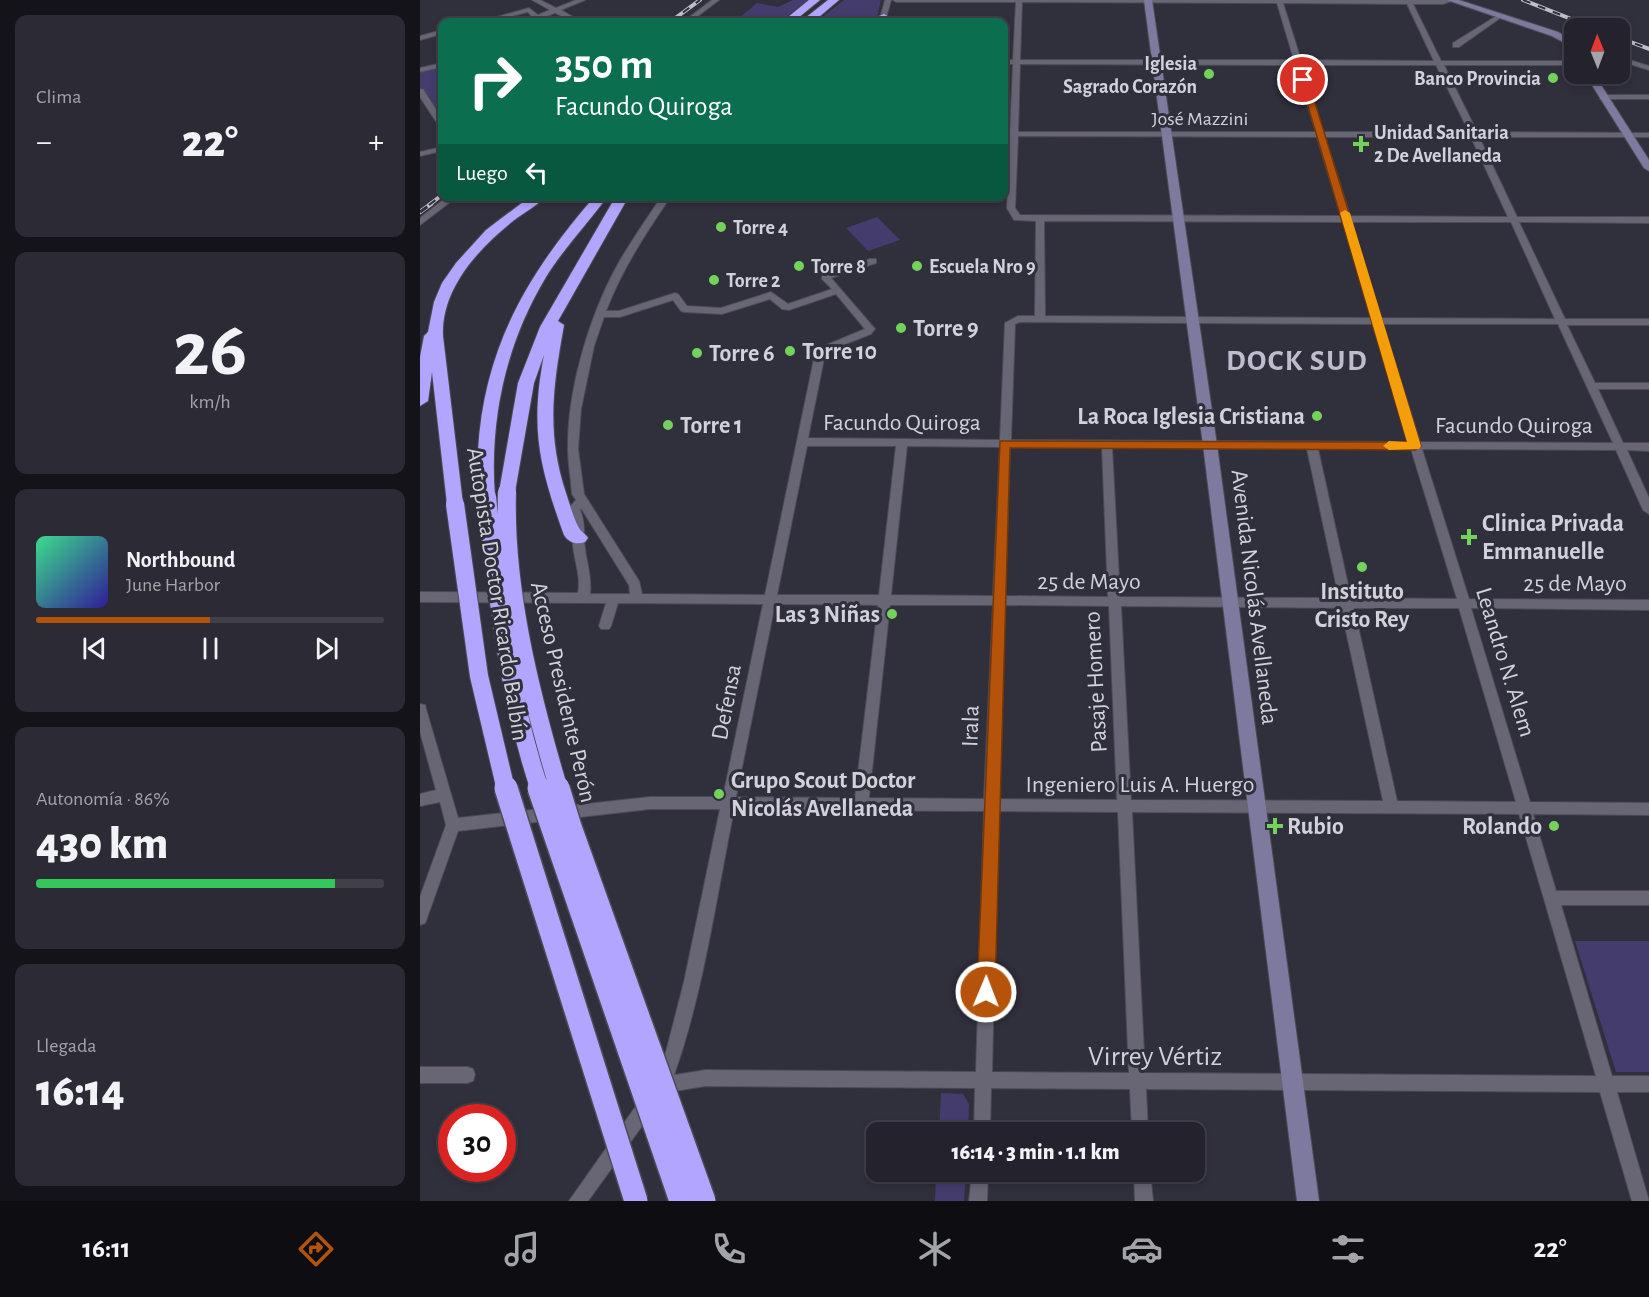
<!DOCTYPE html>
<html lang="es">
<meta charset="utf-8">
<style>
:root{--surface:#24232d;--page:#2c2b35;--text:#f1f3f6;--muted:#a3a4aa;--line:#414049;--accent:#b45309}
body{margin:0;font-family:"Alegreya Sans",sans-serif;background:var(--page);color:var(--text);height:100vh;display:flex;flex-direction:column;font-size:22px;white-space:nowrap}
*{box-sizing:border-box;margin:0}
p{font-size:20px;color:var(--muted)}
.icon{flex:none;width:33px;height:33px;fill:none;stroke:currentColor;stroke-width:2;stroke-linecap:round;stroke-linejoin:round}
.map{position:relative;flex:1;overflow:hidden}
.details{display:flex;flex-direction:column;gap:15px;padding:15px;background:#141319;width:420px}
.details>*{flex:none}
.guide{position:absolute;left:18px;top:18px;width:570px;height:183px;border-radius:12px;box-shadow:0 3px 9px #0003,0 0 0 2px var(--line);background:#0b6e4f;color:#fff;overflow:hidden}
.needle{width:39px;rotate:359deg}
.buttons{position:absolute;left:1144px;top:18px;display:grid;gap:12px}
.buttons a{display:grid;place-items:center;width:66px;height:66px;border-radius:12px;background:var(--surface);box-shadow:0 3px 9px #0003,0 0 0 2px var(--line);font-size:30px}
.speed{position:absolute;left:18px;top:1104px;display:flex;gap:12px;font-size:30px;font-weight:700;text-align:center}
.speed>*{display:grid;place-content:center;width:78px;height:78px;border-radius:50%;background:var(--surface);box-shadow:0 3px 9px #0003,0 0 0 2px var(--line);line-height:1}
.speed .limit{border:9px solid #d22;background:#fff;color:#111}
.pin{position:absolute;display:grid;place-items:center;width:51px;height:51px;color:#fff;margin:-26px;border:3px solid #fff;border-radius:50%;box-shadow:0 2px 6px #0007}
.me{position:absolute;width:66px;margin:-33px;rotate:1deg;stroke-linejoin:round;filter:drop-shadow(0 0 4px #0008)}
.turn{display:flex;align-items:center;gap:21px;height:126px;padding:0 18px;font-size:27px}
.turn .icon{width:78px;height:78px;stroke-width:2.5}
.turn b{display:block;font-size:42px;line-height:51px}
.then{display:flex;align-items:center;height:57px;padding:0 18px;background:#0003;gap:12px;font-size:22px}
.big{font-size:45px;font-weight:800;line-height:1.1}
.details .widget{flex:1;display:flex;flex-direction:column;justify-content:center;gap:9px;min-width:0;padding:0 21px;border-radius:12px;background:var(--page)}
.details .dial{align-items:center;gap:0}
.dial b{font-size:78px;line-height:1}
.song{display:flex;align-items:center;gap:18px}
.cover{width:72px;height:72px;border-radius:9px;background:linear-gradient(135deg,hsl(150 70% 55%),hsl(250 70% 35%))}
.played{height:6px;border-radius:3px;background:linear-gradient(90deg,var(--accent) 50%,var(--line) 50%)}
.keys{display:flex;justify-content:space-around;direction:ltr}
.heat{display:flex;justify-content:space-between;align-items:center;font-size:33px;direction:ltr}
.charge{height:9px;border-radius:4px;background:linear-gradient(90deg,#34c759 86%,var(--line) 0)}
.trip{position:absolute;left:446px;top:1122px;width:339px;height:60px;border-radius:12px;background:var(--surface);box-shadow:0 3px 9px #0003,0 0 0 2px var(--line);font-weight:800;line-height:60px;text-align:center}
.dock{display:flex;height:96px;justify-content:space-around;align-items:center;background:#0e0e12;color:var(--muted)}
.dock .icon{width:42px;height:42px}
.dock .selected{color:var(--accent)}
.dock b{font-size:27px;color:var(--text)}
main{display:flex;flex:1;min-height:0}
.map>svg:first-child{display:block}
</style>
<main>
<section class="details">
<div class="widget"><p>Clima</p>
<div class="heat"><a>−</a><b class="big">22°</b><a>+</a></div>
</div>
<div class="widget dial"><b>26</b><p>km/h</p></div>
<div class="widget">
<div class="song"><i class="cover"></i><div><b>Northbound</b><p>June Harbor</p></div></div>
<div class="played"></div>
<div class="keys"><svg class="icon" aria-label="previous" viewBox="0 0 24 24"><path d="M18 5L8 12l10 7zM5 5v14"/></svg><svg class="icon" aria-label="pause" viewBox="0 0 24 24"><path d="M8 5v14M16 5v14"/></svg><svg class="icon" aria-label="next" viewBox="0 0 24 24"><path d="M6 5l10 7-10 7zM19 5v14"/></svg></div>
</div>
<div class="widget"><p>Autonomía · 86%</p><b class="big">430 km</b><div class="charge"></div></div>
<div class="widget"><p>Llegada</p><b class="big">16:14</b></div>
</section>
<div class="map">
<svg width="1229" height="1201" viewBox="0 0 1229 1201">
<rect width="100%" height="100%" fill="#302f3c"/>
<!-- green -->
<path fill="#443c6c" d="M373,0H388L359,22H314L337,3L358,7Z
M424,0H461L457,17L446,22H396Z
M21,66L22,69V118L0,87V72Z
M457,217L480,240L448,251L426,228Z
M1155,941H1229V1072H1196Z
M521,1093L543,1094L549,1104L548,1132H519Z
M516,1172H546L544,1201H515Z"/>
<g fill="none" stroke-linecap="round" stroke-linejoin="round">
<!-- minor casing -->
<g stroke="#4c4b56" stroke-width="2">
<path id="minor" d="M112,0H120L136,8L156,0H165L141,10L162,22H155L135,13L122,18L125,22H118L116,20H111L110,19L112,17L108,12L68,22H59L109,8L118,15L130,10Z
M292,0H299L270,22H263Z
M465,0H471L465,22H459Z
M473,0H1034L1023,4H993L1021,61H1155V65H1024L1057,132L1229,133V137H1059L1097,217H1229V223L1099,222L1145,319H1229V325H1147L1175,383H1229V389H1178L1203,443H1229V451L1207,450L1229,498V514L1223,510L1196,450L1002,449L1049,599L1229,600V610L1051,608L1110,802L1229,803V815L1113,814L1136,891H1229V905H1141L1192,1076H1229V1092H1197L1229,1201H1212L1180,1092L726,1089L728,1132H712L710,1089L571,1088L570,1132H554L555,1088L286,1086L242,1093L236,1091L234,1085L246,1052L264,982L300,809H230L38,831L7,918L5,923L0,925V897L26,825L20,802L0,806V794L16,790L0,732V704L5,705L6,709L38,818L230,797H303L343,604L198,603L191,626L189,629H181L179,626L186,603L0,602V592L158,593C161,577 155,563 153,546C152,533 154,522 148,509L156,500L152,494C151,479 148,464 148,449C147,386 173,302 207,249C218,231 230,214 242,196H251C226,233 202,269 186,311H199L255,293L258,294L267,306L301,308L351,292L368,304L412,289L402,279V275L450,259H456V263L411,278L455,329L451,334L410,350L404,359L388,438L580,440L585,323L598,316H615L616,221L594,220L587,208L590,136H584V132H590L593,64H584V60H593L596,2H476ZM602,2L857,3L874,60H600ZM863,3L987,4L1014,61L881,60ZM600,64L875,65L896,132H598ZM882,65H1016L1049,132H903ZM598,136L897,137L921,216L600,215L595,208ZM905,137H1051L1088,217L930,216ZM624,221L923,222L952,318L625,316ZM931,222H1091L1135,319L961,318ZM416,294L445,329L404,346L394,359L345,595L222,594L219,581L164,494L158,449L161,409L174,346L184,317H200L253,300L261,311L264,312L302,314L350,299L362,309L369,310ZM600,322L953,324L989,442L591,440L595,324ZM963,324H1138L1193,443L1000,442ZM387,446H476L459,595H357ZM487,446L580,447L573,596L471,595ZM590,447H682L688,597L585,596ZM692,447L887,449L919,598L700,597ZM898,449H991L1037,599L931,598ZM161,508L209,585L210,594H170C172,578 167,564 165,549C163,535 166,523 160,510ZM355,604L458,605L435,798L316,797ZM470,605H573L564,799L449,798ZM585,605L689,606L697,800L578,799ZM701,606L921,608L963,801L711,800ZM934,608H1039L1096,802L977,801ZM314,810L564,811L556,1072L286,1070L254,1075C284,990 296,898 314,810ZM578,811L698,812L709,1073L572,1072ZM712,812L1099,814L1176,1076L725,1073Z
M1078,15L1083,16L1039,47H1033V43Z
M22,30V34L0,40V36Z
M1200,57L1229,66V70L1200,61Z
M22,63V67L0,72V68Z
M0,89H3L22,119V126H19L0,97Z
M1180,95H1229V99H1180Z
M22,147V151L0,156V152Z
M28,196H38L0,225V218Z
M0,1067H47L53,1069L55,1075L53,1081L47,1083H0Z
M229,1094L235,1096L237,1102L235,1108L168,1201H149L223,1096Z
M552,1172H568L567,1201H549Z
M714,1172H730L733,1201H715Z"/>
</g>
<!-- secondary casing -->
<g stroke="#4c4b56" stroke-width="2">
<path id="secondary" d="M724,0H732L797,445L899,1201H877L783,445Z
M1027,0H1039L1138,32C1149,38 1155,41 1155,54L1143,42L1132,36Z
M1165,74H1174L1229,160V171L1224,168Z"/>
</g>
<!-- motorway casing -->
<g stroke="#4c4b56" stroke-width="2">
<path id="motorway" d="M389,0H400L373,22H362Z
M408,0H419L393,22H384V19Z
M464,14L469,17C463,23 453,23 445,22Z
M111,196H126C117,206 103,213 93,221C58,249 21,289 23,336L43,504L41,508H29L27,504L12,372L8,401L0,406V357L4,336L8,332L14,302L22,283L36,263L66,230Z
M175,196H188C168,223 144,248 126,277C86,343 69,420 75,497L73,501H61C54,489 58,465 58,451C64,347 108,273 175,196Z
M196,196H209L138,321L144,325C133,386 126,433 146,493C150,505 153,517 159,528C161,532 165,533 168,538L165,542C157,545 149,543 144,535C119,466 110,428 124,355L114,383L95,492L93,496H81L79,492L98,383L120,327Z"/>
</g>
<!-- minor -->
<use href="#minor" fill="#686675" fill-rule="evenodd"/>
<!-- secondary -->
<use href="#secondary" fill="#7e799e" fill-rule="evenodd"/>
<!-- motorway -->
<use href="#motorway" fill="#b2a5ff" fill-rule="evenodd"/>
<!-- rail-far1 casing -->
<g stroke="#bfbec7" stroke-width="4">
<path id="rail-far1" d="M1103,0L1174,28
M250,22L280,0
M1200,38L1229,49
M9,205L22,195"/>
</g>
<!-- rail casing -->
<g stroke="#bfbec7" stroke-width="4.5">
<path id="rail" d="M0,212L11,204"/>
</g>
<!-- rail-far1 -->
<use href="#rail-far1" stroke="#302f3c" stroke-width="2" stroke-dasharray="8" stroke-linecap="butt"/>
<!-- rail -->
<use href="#rail" stroke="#302f3c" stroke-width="3" stroke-dasharray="9" stroke-linecap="butt"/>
<!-- motorway-bridge-far1 casing -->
<g stroke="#4c4b56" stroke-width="20" stroke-linecap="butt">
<path id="motorway-bridge-far1" d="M87,492C84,590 111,696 139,790
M67,497C77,595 88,696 120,790
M35,504L59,676L86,790"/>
</g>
<!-- motorway-bridge casing -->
<g stroke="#4c4b56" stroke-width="26" stroke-linecap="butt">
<path id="motorway-bridge" d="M86,788L216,1201
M119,788L261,1201
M138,788L150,827L284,1201"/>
</g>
<!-- motorway-bridge-far1 -->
<use href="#motorway-bridge-far1" stroke="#b2a5ff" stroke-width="18"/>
<!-- motorway-bridge -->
<use href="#motorway-bridge" stroke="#b2a5ff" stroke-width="23"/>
</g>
<!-- route -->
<path fill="#b45309" stroke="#753606" stroke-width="1.5" d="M880,79L888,80L1001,446L995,450L590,448L575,992L572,998L566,1001L560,998L557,992L580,441L987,442Z"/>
<!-- slow -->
<path fill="#f59e0b" d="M925,210L930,213L1001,446L999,449L969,450L963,446L969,441L987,442L920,213Z"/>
<!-- markers -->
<g fill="#73d25c" stroke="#302f3c" stroke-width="2">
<circle cx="789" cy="74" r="6"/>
<circle cx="1133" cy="78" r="6"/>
<path d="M938 135h6v6h6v6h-6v6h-6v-6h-6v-6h6z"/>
<circle cx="301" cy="227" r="6"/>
<circle cx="379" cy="266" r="6"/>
<circle cx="497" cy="266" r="6"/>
<circle cx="294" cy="280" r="6"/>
<circle cx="481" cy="328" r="6"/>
<circle cx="370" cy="351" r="6"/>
<circle cx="277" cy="353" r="6"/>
<circle cx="897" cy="416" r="6"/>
<circle cx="248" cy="425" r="6"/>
<path d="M1046 528h6v6h6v6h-6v6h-6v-6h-6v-6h6z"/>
<circle cx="942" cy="567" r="6"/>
<circle cx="472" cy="614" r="6"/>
<circle cx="299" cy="794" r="6"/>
<path d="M852 817h6v6h6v6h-6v6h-6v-6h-6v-6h6z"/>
<circle cx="1134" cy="826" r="6"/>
</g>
<g text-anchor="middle" stroke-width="6" stroke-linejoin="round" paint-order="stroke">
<!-- far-poi labels -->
<g font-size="20" font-weight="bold" fill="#d2d1da" stroke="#302f3c" text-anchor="start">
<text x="777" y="70" text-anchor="end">Iglesia<tspan x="777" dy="23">Sagrado Corazón</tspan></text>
<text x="1121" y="85" text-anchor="end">Banco Provincia</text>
<text x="954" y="139">Unidad Sanitaria<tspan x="954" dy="23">2 De Avellaneda</tspan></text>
<text x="313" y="234">Torre 4</text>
<text x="391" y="273">Torre 8</text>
<text x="509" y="273">Escuela Nro 9</text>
<text x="306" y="287">Torre 2</text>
</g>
<!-- far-street labels -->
<g font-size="20" fill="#d2d1da" stroke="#302f3c">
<text x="780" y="125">José Mazzini</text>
</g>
<!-- poi labels -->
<g font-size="24" font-weight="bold" fill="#d2d1da" stroke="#302f3c" text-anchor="start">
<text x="493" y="336">Torre 9</text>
<text x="382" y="359">Torre 10</text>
<text x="289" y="361">Torre 6</text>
<text x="885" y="424" text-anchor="end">La Roca Iglesia Cristiana</text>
<text x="260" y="433">Torre 1</text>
<text x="1062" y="531">Clinica Privada<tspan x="1062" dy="28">Emmanuelle</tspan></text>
<text x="942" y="599" text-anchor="middle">Instituto<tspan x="942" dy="28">Cristo Rey</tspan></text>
<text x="460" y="622" text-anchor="end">Las 3 Niñas</text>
<text x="311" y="788">Grupo Scout Doctor<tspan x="311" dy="28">Nicolás Avellaneda</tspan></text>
<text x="867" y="834">Rubio</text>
<text x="1122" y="834" text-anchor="end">Rolando</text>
</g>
<!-- street labels -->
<g font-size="24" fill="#d2d1da" stroke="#302f3c">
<text x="482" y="430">Facundo Quiroga</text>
<text x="1094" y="433">Facundo Quiroga</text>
<text x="669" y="589">25 de Mayo</text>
<text x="1155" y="591">25 de Mayo</text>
<text transform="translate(78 594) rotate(81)" y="8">Autopista Doctor Ricardo Balbín</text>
<text transform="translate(835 597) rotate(83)" y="8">Avenida Nicolás Avellaneda</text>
<text transform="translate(1086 662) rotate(73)" y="8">Leandro N. Alem</text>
<text transform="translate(675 682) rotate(-93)" y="8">Pasaje Homero</text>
<text transform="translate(144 692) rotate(77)" y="8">Acceso Presidente Perón</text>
<text transform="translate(306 702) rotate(-79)" y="8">Defensa</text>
<text transform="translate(550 726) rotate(-88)" y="8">Irala</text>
<text x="720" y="792">Ingeniero Luis A. Huergo</text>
</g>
<!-- near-street labels -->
<g font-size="28" fill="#d2d1da" stroke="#302f3c">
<text x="735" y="1065">Virrey Vértiz</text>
</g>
<!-- district labels -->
<g font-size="30" font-weight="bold" letter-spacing="1.5" fill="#bebdce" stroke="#302f3c">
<text x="877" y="370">DOCK SUD</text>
</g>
</g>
</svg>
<div class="buttons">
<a><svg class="needle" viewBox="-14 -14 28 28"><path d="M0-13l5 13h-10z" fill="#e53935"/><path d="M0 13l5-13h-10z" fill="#a3a4aa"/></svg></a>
</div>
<div class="speed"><div class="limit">30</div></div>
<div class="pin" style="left:883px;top:80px;background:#d93025"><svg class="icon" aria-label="arrive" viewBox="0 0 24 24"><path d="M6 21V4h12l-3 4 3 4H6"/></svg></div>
<svg class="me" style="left:566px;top:992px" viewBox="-20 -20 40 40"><circle r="17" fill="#b45309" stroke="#fff" stroke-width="3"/><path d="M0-11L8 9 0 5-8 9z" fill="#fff"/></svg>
<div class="trip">16:14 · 3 min · 1.1 km</div>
<div class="guide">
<div class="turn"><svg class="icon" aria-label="right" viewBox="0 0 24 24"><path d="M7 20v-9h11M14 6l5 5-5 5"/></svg><div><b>350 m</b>Facundo Quiroga</div></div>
<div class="then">Luego<svg class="icon" aria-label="left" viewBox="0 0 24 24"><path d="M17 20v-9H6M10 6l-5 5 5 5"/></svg></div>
</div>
</div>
</main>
<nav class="dock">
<b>16:11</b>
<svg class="icon selected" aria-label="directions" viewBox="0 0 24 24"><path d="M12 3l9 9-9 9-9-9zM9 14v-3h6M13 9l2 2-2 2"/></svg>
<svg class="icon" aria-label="music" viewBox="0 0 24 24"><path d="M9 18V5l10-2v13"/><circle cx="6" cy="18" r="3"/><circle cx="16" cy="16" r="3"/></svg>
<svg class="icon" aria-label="phone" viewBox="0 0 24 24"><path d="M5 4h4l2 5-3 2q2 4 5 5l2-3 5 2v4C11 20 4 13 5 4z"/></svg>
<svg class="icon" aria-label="climate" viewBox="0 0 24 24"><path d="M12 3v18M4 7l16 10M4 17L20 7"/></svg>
<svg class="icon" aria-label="car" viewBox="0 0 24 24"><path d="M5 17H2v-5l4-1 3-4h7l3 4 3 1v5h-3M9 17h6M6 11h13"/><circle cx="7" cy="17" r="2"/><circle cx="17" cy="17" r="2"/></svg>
<svg class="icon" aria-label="filters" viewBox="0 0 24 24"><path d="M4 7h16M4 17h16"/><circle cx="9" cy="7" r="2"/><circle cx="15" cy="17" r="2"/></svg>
<b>22°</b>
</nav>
